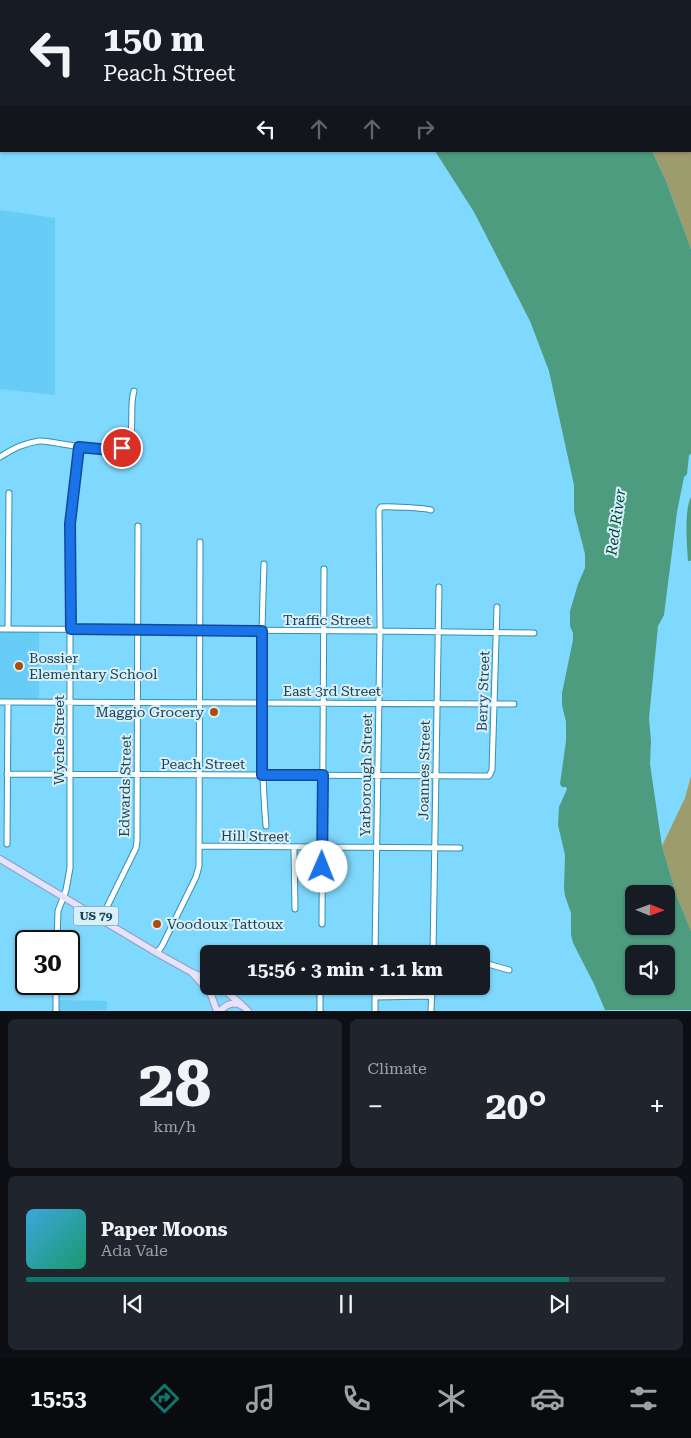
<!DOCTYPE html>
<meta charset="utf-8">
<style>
:root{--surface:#171b24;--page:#20242c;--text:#f1f3f6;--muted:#9ea1a6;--line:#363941;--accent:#0f766e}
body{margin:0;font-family:"Roboto Serif",serif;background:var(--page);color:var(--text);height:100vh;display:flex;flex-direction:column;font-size:19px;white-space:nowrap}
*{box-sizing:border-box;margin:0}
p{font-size:16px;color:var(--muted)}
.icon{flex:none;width:28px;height:28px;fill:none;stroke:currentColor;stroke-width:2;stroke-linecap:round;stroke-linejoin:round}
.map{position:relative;height:1011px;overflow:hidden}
.details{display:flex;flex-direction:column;gap:8px;padding:8px;background:#0d0f14;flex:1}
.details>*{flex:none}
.guide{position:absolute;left:0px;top:0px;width:691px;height:152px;box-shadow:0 1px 4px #0004;background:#171b24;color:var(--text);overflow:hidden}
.needle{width:32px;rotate:91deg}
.fabs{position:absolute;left:625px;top:885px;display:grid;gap:10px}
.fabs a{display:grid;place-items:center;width:50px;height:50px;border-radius:8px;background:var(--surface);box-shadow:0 1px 4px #0004;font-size:25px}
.speed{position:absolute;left:15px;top:930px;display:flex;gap:10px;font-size:25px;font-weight:700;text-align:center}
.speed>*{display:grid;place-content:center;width:65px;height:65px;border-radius:50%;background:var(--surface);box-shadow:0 1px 4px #0004;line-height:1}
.speed .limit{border:2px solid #111;border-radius:8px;background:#fff;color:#111}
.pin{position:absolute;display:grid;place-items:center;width:42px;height:42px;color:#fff;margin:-21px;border:2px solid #fff;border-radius:50%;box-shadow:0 1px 5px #0007}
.me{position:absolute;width:55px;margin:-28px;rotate:1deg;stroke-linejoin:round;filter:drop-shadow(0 0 4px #0008)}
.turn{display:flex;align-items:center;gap:18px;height:105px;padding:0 20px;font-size:22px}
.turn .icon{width:65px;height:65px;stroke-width:2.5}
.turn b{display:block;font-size:35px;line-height:42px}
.lanes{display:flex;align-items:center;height:48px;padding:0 20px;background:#0003;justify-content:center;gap:25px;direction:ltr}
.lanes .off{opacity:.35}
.big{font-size:38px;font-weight:700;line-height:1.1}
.details .widget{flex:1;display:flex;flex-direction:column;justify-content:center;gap:8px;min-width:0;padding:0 18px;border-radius:8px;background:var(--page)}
.details .dial{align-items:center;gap:0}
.dial b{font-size:65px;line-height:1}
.song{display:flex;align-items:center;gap:15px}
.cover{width:60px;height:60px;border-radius:8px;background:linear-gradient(135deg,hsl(200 70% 55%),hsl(160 70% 35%))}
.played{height:5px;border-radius:2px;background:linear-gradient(90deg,var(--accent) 85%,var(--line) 85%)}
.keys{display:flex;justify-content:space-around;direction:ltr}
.heat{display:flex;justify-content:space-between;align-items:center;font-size:28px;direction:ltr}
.details .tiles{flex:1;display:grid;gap:8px;grid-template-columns:1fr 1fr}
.widget:last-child{grid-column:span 2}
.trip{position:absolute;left:200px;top:945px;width:290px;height:50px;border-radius:8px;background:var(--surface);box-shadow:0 1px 4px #0004;font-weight:700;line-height:50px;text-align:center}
.dock{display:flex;height:80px;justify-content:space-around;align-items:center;background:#090b0e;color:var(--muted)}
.dock .icon{width:35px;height:35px}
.dock .current{color:var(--accent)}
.dock b{font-size:22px;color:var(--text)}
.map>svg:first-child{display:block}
</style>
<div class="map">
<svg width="691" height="1011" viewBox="0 0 691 1011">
<rect width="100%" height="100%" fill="#7fd8fd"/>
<!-- built -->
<path fill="#68cdf6" d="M0,210L55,218V395L0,389Z
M0,629H39V702H0Z
M57,1000L107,1001V1010L57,1011Z"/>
<!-- green -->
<path fill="#9d9c6d" d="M557,0H691V249L666,181L652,151H690V1Z
M691,776V931L676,894L662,846L685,798Z"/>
<!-- water -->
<path fill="#4e9c7f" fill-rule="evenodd" d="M0,0H123L1,1L0,111Z
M427,0H557L558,1H428Z
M435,151H652L666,181L691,249V454L689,455L687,474L684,477L677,512L664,615L658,626L649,718L651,741L650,764L662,846L676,894L691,931V1010H605L594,984L573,943L571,935V913L565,896L564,888L565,855L558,825L559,807L567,789L566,787H562L560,784L566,741V722L562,705V693L573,640V633L570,626V611L578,584L585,568V554L574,511V485L549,371L530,321L474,212ZM634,894H666V926H634ZM634,954H666V986H634Z
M691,497V560L690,561H688C687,545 684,510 691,497Z"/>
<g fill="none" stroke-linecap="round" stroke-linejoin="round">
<!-- river -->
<path stroke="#4e9c7f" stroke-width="8" d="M427,0L428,1"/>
<!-- minor casing -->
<g stroke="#3290b3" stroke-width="7">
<path id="minor" d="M0,457C12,449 24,443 39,441C57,440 117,460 128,444C135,433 129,405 134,391
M264,564C261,651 259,739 266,826
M0,629L380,631L534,633
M8,629L9,493
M0,702L514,704
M7,774L489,776L492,770L497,607
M7,844L8,702
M199,846L460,848
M294,848L295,909
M101,919L136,848L137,841L138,526
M322,924L324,569
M57,941L58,911L66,890L70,868V524L79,447
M157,953L162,946L196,877L199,866L200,542
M375,954L380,631L379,510L381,507C385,506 426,508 431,510
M433,954L439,587
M481,962L509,970
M375,997L432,996
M56,1011V984
M320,1011V993
M375,1011V986
M431,1011L432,986"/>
</g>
<!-- major casing -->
<g stroke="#939fbe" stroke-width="8">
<path id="major" d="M0,859L157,953L191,972L209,980
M192,973L210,992L217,1011
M220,986L241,1004
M220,1011C229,1001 240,1001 248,1011"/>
</g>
<!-- minor -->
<use href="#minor" stroke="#fff" stroke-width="5"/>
<!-- major -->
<use href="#major" stroke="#e5e3fb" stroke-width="6"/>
</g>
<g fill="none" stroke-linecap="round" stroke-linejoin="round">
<!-- route casing -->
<g stroke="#114b97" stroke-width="12">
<path id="route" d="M122,448L110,450L79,447L70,524L71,629L262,631V775H323L322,867"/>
</g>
<!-- route -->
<use href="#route" stroke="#1a73e8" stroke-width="9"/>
</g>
<!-- markers -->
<g fill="#ae4d0a" stroke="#d7f0fb" stroke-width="2">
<circle cx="19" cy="666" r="5"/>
<circle cx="214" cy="712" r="5"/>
<circle cx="157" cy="924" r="5"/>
</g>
<g text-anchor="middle" stroke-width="4" stroke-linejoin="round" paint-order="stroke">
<!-- shield labels -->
<rect fill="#d7f0fb" stroke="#537683" stroke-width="1" x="73.5" y="906.5" width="45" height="19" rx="4"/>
<g font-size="12" font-weight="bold" fill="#1b4150">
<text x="96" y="920">US 79</text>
</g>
<!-- street labels -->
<g font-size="14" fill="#1b4150" stroke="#d7f0fb">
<text x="327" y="625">Traffic Street</text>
<text x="332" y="696">East 3rd Street</text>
<text transform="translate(483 691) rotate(-88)" y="5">Berry Street</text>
<text transform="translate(59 740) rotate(-90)" y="5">Wyche Street</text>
<text x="203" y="769">Peach Street</text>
<text transform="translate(424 770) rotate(-89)" y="5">Joannes Street</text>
<text transform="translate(366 775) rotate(-89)" y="5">Yarborough Street</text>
<text transform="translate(125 786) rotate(-89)" y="5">Edwards Street</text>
<text transform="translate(255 836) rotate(1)" y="5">Hill Street</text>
</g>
<!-- poi labels -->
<g font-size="14" fill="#1b4150" stroke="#d7f0fb" text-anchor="start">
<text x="29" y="663">Bossier<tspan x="29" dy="16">Elementary School</tspan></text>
<text x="204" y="717" text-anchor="end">Maggio Grocery</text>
<text x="167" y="929">Voodoux Tattoux</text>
</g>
<!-- water labels -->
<g font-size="15" font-style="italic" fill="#004531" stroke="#d7f0fb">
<text transform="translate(616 522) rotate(-82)" y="5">Red River</text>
</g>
</g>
</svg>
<div class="fabs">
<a><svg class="needle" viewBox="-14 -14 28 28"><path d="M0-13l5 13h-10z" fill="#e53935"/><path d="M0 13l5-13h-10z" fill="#9ea1a6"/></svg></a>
<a><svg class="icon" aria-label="sound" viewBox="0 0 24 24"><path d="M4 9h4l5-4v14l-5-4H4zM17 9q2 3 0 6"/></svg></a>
</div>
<div class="speed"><div class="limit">30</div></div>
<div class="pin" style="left:122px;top:448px;background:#d93025"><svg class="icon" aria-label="arrive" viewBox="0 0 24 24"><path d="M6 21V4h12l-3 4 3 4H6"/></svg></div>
<svg class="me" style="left:322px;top:867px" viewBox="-20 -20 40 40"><circle r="19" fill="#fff"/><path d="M0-13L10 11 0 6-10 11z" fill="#1a73e8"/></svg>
<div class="trip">15:56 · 3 min · 1.1 km</div>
<div class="guide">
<div class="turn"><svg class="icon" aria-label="left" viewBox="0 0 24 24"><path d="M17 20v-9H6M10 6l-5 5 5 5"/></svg><div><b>150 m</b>Peach Street</div></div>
<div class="lanes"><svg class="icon" aria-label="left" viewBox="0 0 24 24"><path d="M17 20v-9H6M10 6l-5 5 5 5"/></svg><svg class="icon off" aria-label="ahead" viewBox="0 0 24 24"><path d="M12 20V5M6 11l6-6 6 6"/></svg><svg class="icon off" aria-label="ahead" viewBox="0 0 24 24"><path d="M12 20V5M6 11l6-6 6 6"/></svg><svg class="icon off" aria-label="right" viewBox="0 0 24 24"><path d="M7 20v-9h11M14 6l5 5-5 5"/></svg></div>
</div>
</div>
<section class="details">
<div class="tiles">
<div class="widget dial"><b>28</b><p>km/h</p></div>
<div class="widget"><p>Climate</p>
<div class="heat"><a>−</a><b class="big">20°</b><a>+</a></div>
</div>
<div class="widget">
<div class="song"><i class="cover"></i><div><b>Paper Moons</b><p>Ada Vale</p></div></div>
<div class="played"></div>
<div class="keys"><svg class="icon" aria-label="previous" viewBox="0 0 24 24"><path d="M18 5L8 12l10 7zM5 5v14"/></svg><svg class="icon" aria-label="pause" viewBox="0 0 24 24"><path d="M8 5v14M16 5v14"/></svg><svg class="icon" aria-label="next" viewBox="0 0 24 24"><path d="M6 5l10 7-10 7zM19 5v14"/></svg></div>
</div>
</div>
</section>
<nav class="dock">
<b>15:53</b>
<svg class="icon current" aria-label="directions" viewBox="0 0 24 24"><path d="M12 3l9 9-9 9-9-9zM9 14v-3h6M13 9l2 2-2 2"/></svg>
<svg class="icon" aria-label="music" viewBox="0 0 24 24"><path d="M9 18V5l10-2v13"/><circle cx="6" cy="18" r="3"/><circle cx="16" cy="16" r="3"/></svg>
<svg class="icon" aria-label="phone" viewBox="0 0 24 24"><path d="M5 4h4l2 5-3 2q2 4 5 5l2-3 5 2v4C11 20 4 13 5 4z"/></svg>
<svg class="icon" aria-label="climate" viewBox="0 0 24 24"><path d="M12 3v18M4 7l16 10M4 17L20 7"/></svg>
<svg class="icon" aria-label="car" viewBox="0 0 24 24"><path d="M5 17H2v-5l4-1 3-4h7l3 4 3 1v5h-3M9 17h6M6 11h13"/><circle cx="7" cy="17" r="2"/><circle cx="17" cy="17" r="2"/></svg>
<svg class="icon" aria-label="filters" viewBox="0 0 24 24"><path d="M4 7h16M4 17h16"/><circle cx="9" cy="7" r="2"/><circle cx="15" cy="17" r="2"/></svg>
</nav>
